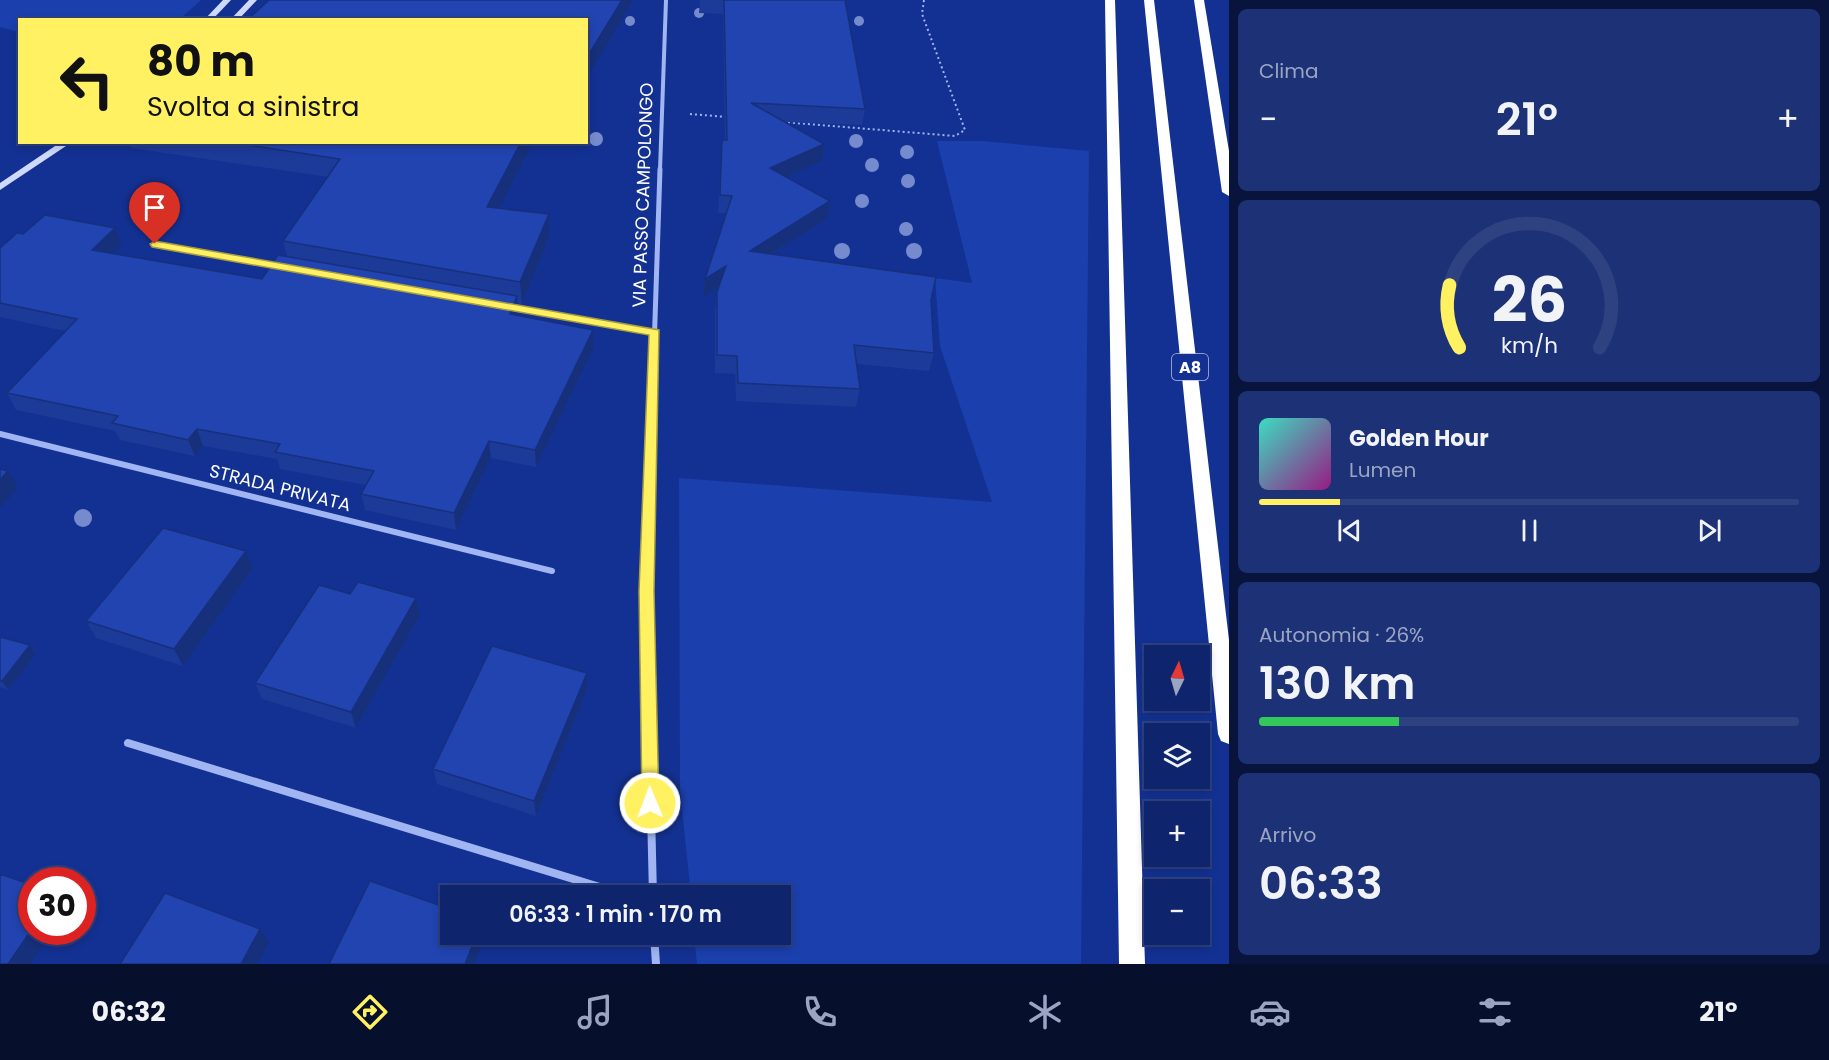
<!DOCTYPE html>
<html lang="it">
<meta charset="utf-8">
<style>
:root{--surface:#0e256e;--page:#1c3176;--text:#f1f3f6;--muted:#9ba5c2;--line:#2e4281;--accent:#fff161}
body{margin:0;font-family:Poppins,sans-serif;background:var(--page);color:var(--text);height:100vh;display:flex;flex-direction:column;font-size:22px;white-space:nowrap}
*{box-sizing:border-box;margin:0}
p{font-size:20px;color:var(--muted)}
.icon{flex:none;width:33px;height:33px;fill:none;stroke:currentColor;stroke-width:2;stroke-linecap:round;stroke-linejoin:round}
.map{position:relative;flex:1;overflow:hidden}
.sheet{display:flex;flex-direction:column;gap:9px;padding:9px;background:#08143c;width:600px}
.sheet>*{flex:none}
.hud{position:absolute;left:18px;top:18px;width:570px;height:126px;border-radius:0px;box-shadow:0 3px 9px #0003,0 0 0 2px var(--line);background:#fff161;color:#111;overflow:hidden}
.needle{width:39px;rotate:5deg}
.tools{position:absolute;left:1144px;top:645px;display:grid;gap:12px}
.tools a{display:grid;place-items:center;width:66px;height:66px;border-radius:0px;background:var(--surface);box-shadow:0 3px 9px #0003,0 0 0 2px var(--line);font-size:30px}
.speed{position:absolute;left:18px;top:867px;display:flex;gap:12px;font-size:30px;font-weight:700;text-align:center}
.speed>*{display:grid;place-content:center;width:78px;height:78px;border-radius:50%;background:var(--surface);box-shadow:0 3px 9px #0003,0 0 0 2px var(--line);line-height:1}
.speed .limit{border:9px solid #d22;background:#fff;color:#111}
.pin{position:absolute;display:grid;place-items:center;width:51px;height:51px;color:#fff;margin:-62px -26px;border-radius:50% 50% 50% 0;rotate:-45deg;box-shadow:0 0 6px #0007}
.pin .icon{rotate:45deg}
.me{position:absolute;width:66px;margin:-33px;rotate:359deg;stroke-linejoin:round;filter:drop-shadow(0 0 4px #0008)}
.turn{display:flex;align-items:center;gap:21px;height:126px;padding:0 30px;font-size:27px}
.turn .icon{width:78px;height:78px;stroke-width:2.5}
.turn b{display:block;font-size:42px;line-height:51px}
.big{font-size:45px;font-weight:600;line-height:1.1}
.sheet .widget{flex:1;display:flex;flex-direction:column;justify-content:center;gap:9px;min-width:0;padding:0 21px;border-radius:9px;background:var(--page)}
.sheet .dial{align-items:center;gap:0}
.dial svg{height:156px;overflow:visible;fill:none;stroke:var(--line);stroke-width:7;stroke-linecap:round;text-anchor:middle}
.dial text{fill:var(--text);stroke:none}
.song{display:flex;align-items:center;gap:18px}
.cover{width:72px;height:72px;border-radius:9px;background:linear-gradient(135deg,hsl(170 70% 55%),hsl(310 70% 35%))}
.played{height:6px;border-radius:3px;background:linear-gradient(90deg,var(--accent) 15%,var(--line) 15%)}
.keys{display:flex;justify-content:space-around;direction:ltr}
.heat{display:flex;justify-content:space-between;align-items:center;font-size:33px;direction:ltr}
.charge{height:9px;border-radius:4px;background:linear-gradient(90deg,#34c759 26%,var(--line) 0)}
.trip{position:absolute;left:440px;top:885px;width:351px;height:60px;border-radius:0px;background:var(--surface);box-shadow:0 3px 9px #0003,0 0 0 2px var(--line);font-weight:600;line-height:60px;text-align:center}
.menu{display:flex;height:96px;justify-content:space-around;align-items:center;background:#060f2c;color:var(--muted)}
.menu .icon{width:42px;height:42px}
.menu .selected{color:var(--accent)}
.menu b{font-size:27px;color:var(--text)}
main{display:flex;flex:1;min-height:0}
.map>svg:first-child{display:block}
</style>
<main>
<div class="map">
<svg width="1229" height="964" viewBox="0 0 1229 964">
<rect width="100%" height="100%" fill="#133192"/>
<!-- green -->
<path fill="#1b3fac" d="M0,0H201L180,19L20,20L19,32L0,27Z
M937,141H982L1089,151L1081,964H697L694,935L780,934V896L691,895L680,790L679,478L992,502L940,346L935,278L972,283Z"/>
<g fill="none" stroke-linecap="round" stroke-linejoin="round">
<!-- path -->
<path stroke="#a0b5f2" stroke-width="2" stroke-dasharray="2 3" stroke-linecap="butt" d="M690,114L727,117
M783,122L955,136L965,130L922,14L924,0"/>
<!-- street-far3 -->
<path stroke="#a0b5f2" stroke-width="4" d="M660,170L666,0"/>
<!-- street-far2 -->
<path stroke="#a0b5f2" stroke-width="5" d="M155,244L279,266
M511,307L655,332
M653,380L660,169"/>
<!-- street-far1 -->
<path stroke="#a0b5f2" stroke-width="6" d="M0,434L552,571
M647,641L646,591L653,379"/>
<!-- street -->
<path stroke="#a0b5f2" stroke-width="8" d="M647,640L653,896
M128,743L629,896
M654,934L656,964"/>
<!-- secondary -->
<path fill="#cfd9fc" fill-rule="evenodd" d="M223,0H231L212,20H204Z
M249,0H257L238,20H230Z
M61,142H72L0,190V183Z"/>
<!-- highway -->
<path fill="#fff" fill-rule="evenodd" d="M1105,0H1115L1145,964H1119Z
M1144,0H1154L1229,640V744L1221,741L1218,734Z
M1194,0H1204L1229,151V196L1222,192Z"/>
</g>
<!-- trees -->
<g fill="#768bcd">
<circle cx="699" cy="13" r="5"/>
<circle cx="630" cy="21" r="5"/>
<circle cx="859" cy="21" r="5"/>
<circle cx="596" cy="139" r="7"/>
<circle cx="856" cy="141" r="7"/>
<circle cx="907" cy="152" r="7"/>
<circle cx="872" cy="165" r="7"/>
<circle cx="908" cy="181" r="7"/>
<circle cx="862" cy="201" r="7"/>
<circle cx="906" cy="229" r="7"/>
<circle cx="842" cy="251" r="8"/>
<circle cx="914" cy="251" r="8"/>
<circle cx="83" cy="518" r="9"/>
</g>
<!-- wall -->
<path fill="#1c3a98" d="M700,0H845L865,109L862,125L784,122L824,144L822,161L786,177L830,201L827,219L772,254L931,300L934,353L929,371L857,364L860,389L856,407L736,401L735,374L715,373V310L717,292L719,287L703,297L705,279L726,213H718L722,140H725L723,14L699,13Z
M129,142H533L499,208L549,214L550,235L522,304L517,303L518,313L517,316L594,347L536,467L491,458L456,530L365,510L361,494L366,485L280,469L277,459L203,446L195,456L120,440L115,431L16,410L7,393L65,331L0,317V248L23,234L122,244L112,253L262,279L287,257L283,241L328,177L131,148Z
M246,551L253,568L183,666L96,638L86,621Z
M420,615L356,728L262,699L255,683Z
M0,637L30,645L36,654L8,690L0,687Z
M587,673V689L536,816L437,784L433,769Z"/>
<!-- shaded-wall -->
<path fill="#17307c" d="M622,0H633L586,80V59Z
M521,142H533L489,228L487,207Z
M824,144L822,161L768,185L770,168Z
M830,201L827,219L749,268L750,251Z
M549,214L550,235L522,304L520,282Z
M115,228L122,244L99,266L92,250Z
M726,266L724,284L703,297L705,279Z
M517,296L518,313L511,331L510,314Z
M593,330L594,347L536,467L535,450Z
M197,429L203,446L195,456L188,440Z
M489,441L491,458L456,530L454,513Z
M8,471L18,488L0,508V480Z
M246,551L253,568L183,666L174,649Z
M416,598L420,615L356,728L351,712Z
M30,645L36,654L8,690L2,681Z
M587,673V689L536,816L534,801Z
M32,929V932H52L30,964H8Z
M260,929L269,942L257,964H241Z
M477,934H485L474,964H465Z"/>
<!-- building -->
<path fill="#2144b1" stroke="#17307c" stroke-width="1.5" d="M269,0H622L586,59V20H247Z
M724,0H845L865,109L751,103L824,144L770,168L830,201L750,251L936,277L931,300L934,353L854,345L860,389L738,383L737,356L717,355V292L726,266L705,279L732,196L720,195L722,140H727Z
M228,142H521L487,207L549,214L520,282L283,241L340,159Z
M45,215L115,228L92,250L262,279L278,255L517,296L510,314L593,330L535,450L489,441L454,513L361,494L374,471L275,452L280,444L197,429L188,440L112,423L118,416L7,393L77,319L0,303V248L17,233L23,234Z
M0,469L8,471L0,480Z
M163,528L246,551L174,649L86,621Z
M358,582L416,598L351,712L255,683L319,585L350,594Z
M0,637L30,645L2,681H0Z
M492,646L587,673L534,801L433,769Z
M0,874L32,885V929L8,964H0Z
M370,881L450,909V934H477L465,964H329Z
M165,893L260,929L241,964H120Z"/>
<!-- route -->
<path fill="#fff161" stroke="#a69d3f" stroke-width="1.5" d="M155,241L659,330L654,591L659,803L657,809L650,811L644,809L642,803L639,591L649,335L152,247L150,244Z"/>
<g text-anchor="middle" stroke-width="6" stroke-linejoin="round" paint-order="stroke">
<!-- shield labels -->
<rect fill="#133192" stroke="#b8c1de" stroke-width="1.5" x="1172" y="354" width="36" height="26" rx="4.5"/>
<g font-size="16" font-weight="bold" fill="#fff">
<text x="1190" y="373">A8</text>
</g>
<!-- street labels -->
<g font-size="18" fill="#fff" stroke="#133192">
<text transform="translate(643 195) rotate(-88)" y="6">VIA PASSO CAMPOLONGO</text>
<text transform="translate(280 488) rotate(14)" y="6">STRADA PRIVATA</text>
</g>
</g>
</svg>
<div class="tools">
<a><svg class="needle" viewBox="-14 -14 28 28"><path d="M0-13l5 13h-10z" fill="#e53935"/><path d="M0 13l5-13h-10z" fill="#9ba5c2"/></svg></a>
<a><svg class="icon" aria-label="layers" viewBox="0 0 24 24"><path d="M12 4l9 5-9 5-9-5zM3 14l9 5 9-5"/></svg></a>
<a>+</a>
<a>−</a>
</div>
<div class="speed"><div class="limit">30</div></div>
<div class="pin" style="left:155px;top:244px;background:#d93025"><svg class="icon" aria-label="arrive" viewBox="0 0 24 24"><path d="M6 21V4h12l-3 4 3 4H6"/></svg></div>
<svg class="me" style="left:650px;top:803px" viewBox="-20 -20 40 40"><circle r="17" fill="#fff161" stroke="#fff" stroke-width="3"/><path d="M0-11L8 9 0 5-8 9z" fill="#fff"/></svg>
<div class="trip">06:33 · 1 min · 170 m</div>
<div class="hud">
<div class="turn"><svg class="icon" aria-label="left" viewBox="0 0 24 24"><path d="M17 20v-9H6M10 6l-5 5 5 5"/></svg><div><b>80 m</b>Svolta a sinistra</div></div>
</div>
</div>
<section class="sheet">
<div class="widget"><p>Clima</p>
<div class="heat"><a>−</a><b class="big">21°</b><a>+</a></div>
</div>
<div class="widget dial"><svg viewBox="0 0 100 80">
<path d="M14 69A42 42 0 1 1 86 69"/>
<path d="M14 69A42 42 0 0 1 9 37" stroke="#fff161"/>
<text x="50" y="56" font-size="32" font-weight="700">26</text>
<text x="50" y="72" font-size="11">km/h</text>
</svg></div>
<div class="widget">
<div class="song"><i class="cover"></i><div><b>Golden Hour</b><p>Lumen</p></div></div>
<div class="played"></div>
<div class="keys"><svg class="icon" aria-label="previous" viewBox="0 0 24 24"><path d="M18 5L8 12l10 7zM5 5v14"/></svg><svg class="icon" aria-label="pause" viewBox="0 0 24 24"><path d="M8 5v14M16 5v14"/></svg><svg class="icon" aria-label="next" viewBox="0 0 24 24"><path d="M6 5l10 7-10 7zM19 5v14"/></svg></div>
</div>
<div class="widget"><p>Autonomia · 26%</p><b class="big">130 km</b><div class="charge"></div></div>
<div class="widget"><p>Arrivo</p><b class="big">06:33</b></div>
</section>
</main>
<nav class="menu">
<b>06:32</b>
<svg class="icon selected" aria-label="directions" viewBox="0 0 24 24"><path d="M12 3l9 9-9 9-9-9zM9 14v-3h6M13 9l2 2-2 2"/></svg>
<svg class="icon" aria-label="music" viewBox="0 0 24 24"><path d="M9 18V5l10-2v13"/><circle cx="6" cy="18" r="3"/><circle cx="16" cy="16" r="3"/></svg>
<svg class="icon" aria-label="phone" viewBox="0 0 24 24"><path d="M5 4h4l2 5-3 2q2 4 5 5l2-3 5 2v4C11 20 4 13 5 4z"/></svg>
<svg class="icon" aria-label="climate" viewBox="0 0 24 24"><path d="M12 3v18M4 7l16 10M4 17L20 7"/></svg>
<svg class="icon" aria-label="car" viewBox="0 0 24 24"><path d="M5 17H2v-5l4-1 3-4h7l3 4 3 1v5h-3M9 17h6M6 11h13"/><circle cx="7" cy="17" r="2"/><circle cx="17" cy="17" r="2"/></svg>
<svg class="icon" aria-label="filters" viewBox="0 0 24 24"><path d="M4 7h16M4 17h16"/><circle cx="9" cy="7" r="2"/><circle cx="15" cy="17" r="2"/></svg>
<b>21°</b>
</nav>
